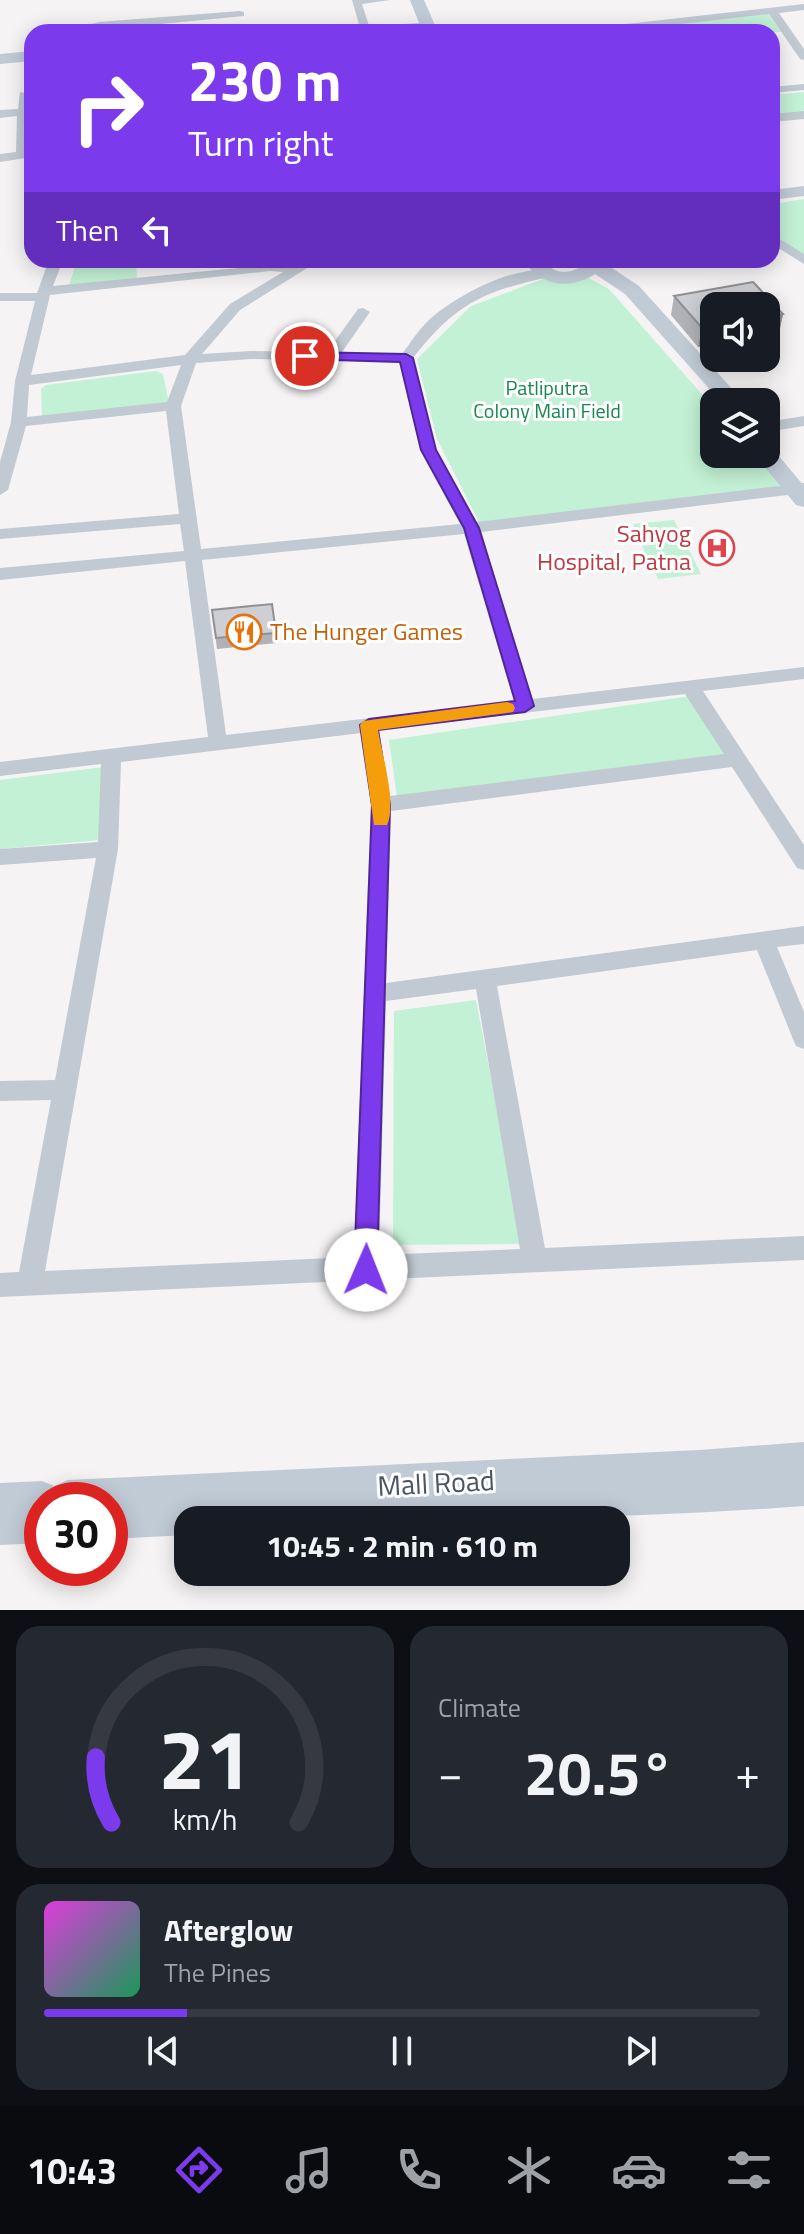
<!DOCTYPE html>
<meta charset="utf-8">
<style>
:root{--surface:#171b24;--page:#242831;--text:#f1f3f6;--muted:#9ea1a6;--line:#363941;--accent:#7c3aed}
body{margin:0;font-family:"Titillium Web",sans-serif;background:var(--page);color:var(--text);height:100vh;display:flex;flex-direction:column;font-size:30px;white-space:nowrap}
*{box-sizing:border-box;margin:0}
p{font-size:26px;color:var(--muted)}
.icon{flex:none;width:44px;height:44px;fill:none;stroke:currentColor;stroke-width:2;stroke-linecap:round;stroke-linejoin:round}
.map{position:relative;height:1610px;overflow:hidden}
.panel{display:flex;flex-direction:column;gap:16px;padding:16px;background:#0d0f14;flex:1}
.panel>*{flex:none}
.top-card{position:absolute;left:24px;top:24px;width:756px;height:244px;border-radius:24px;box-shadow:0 4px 20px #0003;background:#7c3aed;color:#fff;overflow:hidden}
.tools{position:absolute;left:700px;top:292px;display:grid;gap:16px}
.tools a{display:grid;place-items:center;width:80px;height:80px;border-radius:16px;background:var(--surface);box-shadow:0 4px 20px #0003;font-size:40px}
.speed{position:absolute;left:24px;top:1482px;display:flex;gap:16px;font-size:40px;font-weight:700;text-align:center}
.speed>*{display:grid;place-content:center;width:104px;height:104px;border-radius:50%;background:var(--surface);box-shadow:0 4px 20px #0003;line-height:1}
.speed .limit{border:12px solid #d22;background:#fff;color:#111}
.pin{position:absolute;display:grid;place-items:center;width:68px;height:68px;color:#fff;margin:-34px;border:4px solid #fff;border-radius:50%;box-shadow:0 2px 8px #0007}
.me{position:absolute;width:88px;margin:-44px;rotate:1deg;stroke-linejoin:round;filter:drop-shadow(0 0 6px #0008)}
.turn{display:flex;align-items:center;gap:28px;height:168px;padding:0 32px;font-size:36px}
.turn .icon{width:104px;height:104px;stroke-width:2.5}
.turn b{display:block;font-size:56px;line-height:68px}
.then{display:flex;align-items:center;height:76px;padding:0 32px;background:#0003;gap:16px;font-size:30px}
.big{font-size:60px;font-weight:700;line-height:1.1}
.panel .tile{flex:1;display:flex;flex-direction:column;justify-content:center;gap:12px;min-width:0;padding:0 28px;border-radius:24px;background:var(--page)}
.panel .dial{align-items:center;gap:0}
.dial svg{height:208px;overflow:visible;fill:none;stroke:var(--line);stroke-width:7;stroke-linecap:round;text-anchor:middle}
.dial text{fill:var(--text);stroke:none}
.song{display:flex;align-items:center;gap:24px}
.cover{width:96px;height:96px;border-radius:12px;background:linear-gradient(135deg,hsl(300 70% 55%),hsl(150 70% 35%))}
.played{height:8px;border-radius:4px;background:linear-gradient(90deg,var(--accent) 20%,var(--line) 20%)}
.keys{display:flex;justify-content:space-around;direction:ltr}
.heat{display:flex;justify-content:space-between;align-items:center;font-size:44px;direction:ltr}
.panel .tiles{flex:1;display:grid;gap:16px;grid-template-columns:1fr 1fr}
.tile:last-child{grid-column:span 2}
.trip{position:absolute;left:174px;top:1506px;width:456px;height:80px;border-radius:24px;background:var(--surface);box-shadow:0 4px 20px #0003;font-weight:700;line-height:80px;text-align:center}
.dock{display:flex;height:128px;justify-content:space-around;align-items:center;background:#090b0e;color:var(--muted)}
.dock .icon{width:56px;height:56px}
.dock .current{color:var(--accent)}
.dock b{font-size:36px;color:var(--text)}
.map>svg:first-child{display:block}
</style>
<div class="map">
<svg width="804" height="1610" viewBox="0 0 804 1610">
<rect width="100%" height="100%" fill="#f5f3f3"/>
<!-- green -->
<path fill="#c3f1d5" d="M768,13L781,32H605Z
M804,92V112L772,116V95Z
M804,199V256L772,233V204Z
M77,260H136L137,278L69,286Z
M581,274L609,289L714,408V454H754L782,486L479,522L437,439L417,359L471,306L543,279L567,278Z
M156,371L163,374L169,403L42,417L41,389L46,385Z
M674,520L701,574L658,579L642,546L676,541L643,545L633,524Z
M691,696L730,756L397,797L389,740Z
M104,767L100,840L0,849V780Z
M476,1000L523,1244L393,1245L394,1011Z"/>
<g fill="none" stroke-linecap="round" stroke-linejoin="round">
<!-- street -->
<path fill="#c1cad2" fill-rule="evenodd" d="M352,0H390L362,4L371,32L361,31Z
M804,4V10L779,13L804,49V60L800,59L769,14L611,32H577L582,29Z
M240,11L244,12V16L77,32L83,26L99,22Z
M804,84V90L772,93V87Z
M20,92L30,94L28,150L32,149V157L0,162V154L16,152L17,116L0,118V110L18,109Z
M804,111V119L772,122V114Z
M772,234L804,254V264L772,244Z
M49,260H63L53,286L320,260L240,310L202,354L251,351L327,352L358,309L363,308L370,312L342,352L402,354C411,342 419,329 430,319C456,296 513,265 549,271V277C484,291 455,304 413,358L436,450L476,522L804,483V493L481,532L532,699L804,667V679L703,691L804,845V870L797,868L732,767L391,811L386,983L804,926V944L777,947L804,1012V1049L796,1046L793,1039L757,950L497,986L545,1248L804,1236V1260L0,1297V1273L19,1272L51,1100L0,1101V1081L55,1080L96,858L0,865V849L98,842L101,764L0,776V762L208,737L185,561L0,580V568L184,551L180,524L0,539V529L179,514L166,411L26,426L8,490L0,495V462L11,422L15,381L35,301H0V293H37ZM270,271L283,272L230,304L185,355L31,375L50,295ZM251,359L400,362L420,450L460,524L201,549L181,406L196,363ZM181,365L167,402L27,417L29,385ZM464,534L514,701L226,735L202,560ZM685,694L724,754L390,796L379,730ZM361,733L371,805L354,1257L45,1271L118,849L121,762ZM476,989L520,1249L379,1255L386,1001Z
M804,416V426L766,432V422Z"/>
<!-- secondary -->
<path fill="#c1cbd6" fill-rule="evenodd" d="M410,0H424L438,32H350L358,27L419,23Z
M32,51V61L0,64V54Z
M804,186V196L772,200V190Z
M528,260H546V264C557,274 568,274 581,267L579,260H600L639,286L744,402H721L625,294L595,274C573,289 543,287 527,265Z
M766,448L773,449L804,486V507L796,505L754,454H766Z
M804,1442V1506C646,1518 489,1520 330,1520L325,1507L239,1512L237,1520H188V1535L110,1539V1500H42V1543L0,1545V1483L42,1481L54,1486L68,1480L699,1450Z"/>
</g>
<!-- wall -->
<path fill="#b0b2b7" d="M549,260H578L577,265L571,268H559L549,263Z
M753,282L783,314L779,333L766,335V306H714V344L698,347L671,315L674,296Z
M212,610L276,633L277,643L217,649Z"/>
<!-- shaded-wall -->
<path fill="#909195" d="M572,260H578L577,265L571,268Z
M783,314L779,333L766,335V317Z
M714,326V344L698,347L702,328Z"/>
<!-- building -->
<path fill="#cdcfd5" stroke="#909195" stroke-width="2" d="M753,282L783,314L766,317V306H714V326L702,328L674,296Z
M272,604L276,633L216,638L212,610Z"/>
<!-- route -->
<path fill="#7c3aed" stroke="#51269a" stroke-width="2" d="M305,352L406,354L413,358L436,450L479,528L534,706L525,712L378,730L390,805L377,1270L374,1278L366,1281L357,1278L354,1270L372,805L360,725L369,719L515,701L464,528L421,450L400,362L300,359L298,356Z"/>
<!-- slow -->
<path fill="#f59e0b" d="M507,702L513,704L515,708L513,712L378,730C382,754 397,804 387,825H374L360,725L363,721Z"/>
<!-- icons -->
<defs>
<g id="hospital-ring" transform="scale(1.8)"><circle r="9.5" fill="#fff" stroke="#e0444e" stroke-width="1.5"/><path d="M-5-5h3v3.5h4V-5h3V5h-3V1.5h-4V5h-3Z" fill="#e0444e"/></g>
<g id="restaurant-ring" transform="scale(1.8)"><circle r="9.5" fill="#fff" stroke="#e8710a" stroke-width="1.5"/><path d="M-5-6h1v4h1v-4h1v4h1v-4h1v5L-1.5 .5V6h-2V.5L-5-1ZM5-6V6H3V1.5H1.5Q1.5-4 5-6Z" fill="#e8710a"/></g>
</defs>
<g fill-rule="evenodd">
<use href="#hospital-ring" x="717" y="548"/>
<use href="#restaurant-ring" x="244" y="632"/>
</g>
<g text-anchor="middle" stroke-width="6" stroke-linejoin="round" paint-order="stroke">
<!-- far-park labels -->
<g font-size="20" fill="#17864f" stroke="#fff">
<text x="547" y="395">Patliputra<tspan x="547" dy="23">Colony Main Field</tspan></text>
</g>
<!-- health labels -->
<g font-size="24" fill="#be3a42" stroke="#fff" text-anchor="end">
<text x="691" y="542">Sahyog<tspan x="691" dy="28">Hospital, Patna</tspan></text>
</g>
<!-- food labels -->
<g font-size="24" fill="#c56008" stroke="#fff" text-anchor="start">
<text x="270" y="640">The Hunger Games</text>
</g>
<!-- near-street labels -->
<g font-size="28" fill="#4a5661" stroke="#fff">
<text transform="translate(436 1483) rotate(-3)" y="10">Mall Road</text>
</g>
</g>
</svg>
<div class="tools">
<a><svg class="icon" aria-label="sound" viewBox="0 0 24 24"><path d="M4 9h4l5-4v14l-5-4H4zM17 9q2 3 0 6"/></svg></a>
<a><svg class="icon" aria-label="layers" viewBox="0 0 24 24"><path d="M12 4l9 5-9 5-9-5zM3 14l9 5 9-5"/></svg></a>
</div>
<div class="speed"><div class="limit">30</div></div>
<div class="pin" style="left:305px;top:356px;background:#d93025"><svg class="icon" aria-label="arrive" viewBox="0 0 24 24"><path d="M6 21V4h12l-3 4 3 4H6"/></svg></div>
<svg class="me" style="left:366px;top:1270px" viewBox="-20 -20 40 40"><circle r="19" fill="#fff"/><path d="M0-13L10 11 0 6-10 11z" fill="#7c3aed"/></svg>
<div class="trip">10:45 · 2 min · 610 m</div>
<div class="top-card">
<div class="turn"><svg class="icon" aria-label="right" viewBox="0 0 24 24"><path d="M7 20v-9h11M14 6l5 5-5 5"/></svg><div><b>230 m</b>Turn right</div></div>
<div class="then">Then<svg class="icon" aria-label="left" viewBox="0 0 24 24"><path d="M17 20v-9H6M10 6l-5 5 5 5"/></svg></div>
</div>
</div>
<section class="panel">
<div class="tiles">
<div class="tile dial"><svg viewBox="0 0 100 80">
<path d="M14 69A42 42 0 1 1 86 69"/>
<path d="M14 69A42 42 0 0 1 8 44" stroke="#7c3aed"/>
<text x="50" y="56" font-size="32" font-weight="700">21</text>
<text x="50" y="72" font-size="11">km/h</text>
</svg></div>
<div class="tile"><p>Climate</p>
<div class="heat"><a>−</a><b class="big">20.5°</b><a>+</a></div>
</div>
<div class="tile">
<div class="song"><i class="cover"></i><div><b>Afterglow</b><p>The Pines</p></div></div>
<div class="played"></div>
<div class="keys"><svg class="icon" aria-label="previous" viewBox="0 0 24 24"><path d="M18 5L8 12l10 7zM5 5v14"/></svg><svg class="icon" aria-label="pause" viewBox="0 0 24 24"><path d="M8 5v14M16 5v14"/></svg><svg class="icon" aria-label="next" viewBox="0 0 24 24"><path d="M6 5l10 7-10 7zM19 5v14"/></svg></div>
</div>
</div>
</section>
<nav class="dock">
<b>10:43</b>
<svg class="icon current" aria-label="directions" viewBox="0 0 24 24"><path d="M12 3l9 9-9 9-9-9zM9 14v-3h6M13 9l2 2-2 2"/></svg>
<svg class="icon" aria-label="music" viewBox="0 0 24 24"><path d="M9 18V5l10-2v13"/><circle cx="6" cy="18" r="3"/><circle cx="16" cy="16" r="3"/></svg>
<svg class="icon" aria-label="phone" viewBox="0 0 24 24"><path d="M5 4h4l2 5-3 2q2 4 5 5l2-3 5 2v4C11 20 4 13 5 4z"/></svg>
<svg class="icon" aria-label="climate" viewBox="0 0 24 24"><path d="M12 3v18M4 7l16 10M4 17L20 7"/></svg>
<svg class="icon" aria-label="car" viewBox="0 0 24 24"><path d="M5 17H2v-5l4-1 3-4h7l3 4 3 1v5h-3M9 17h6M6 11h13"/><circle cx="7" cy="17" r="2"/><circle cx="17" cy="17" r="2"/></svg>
<svg class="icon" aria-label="filters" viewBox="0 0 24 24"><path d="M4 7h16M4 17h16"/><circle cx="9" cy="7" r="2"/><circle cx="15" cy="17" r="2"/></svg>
</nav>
